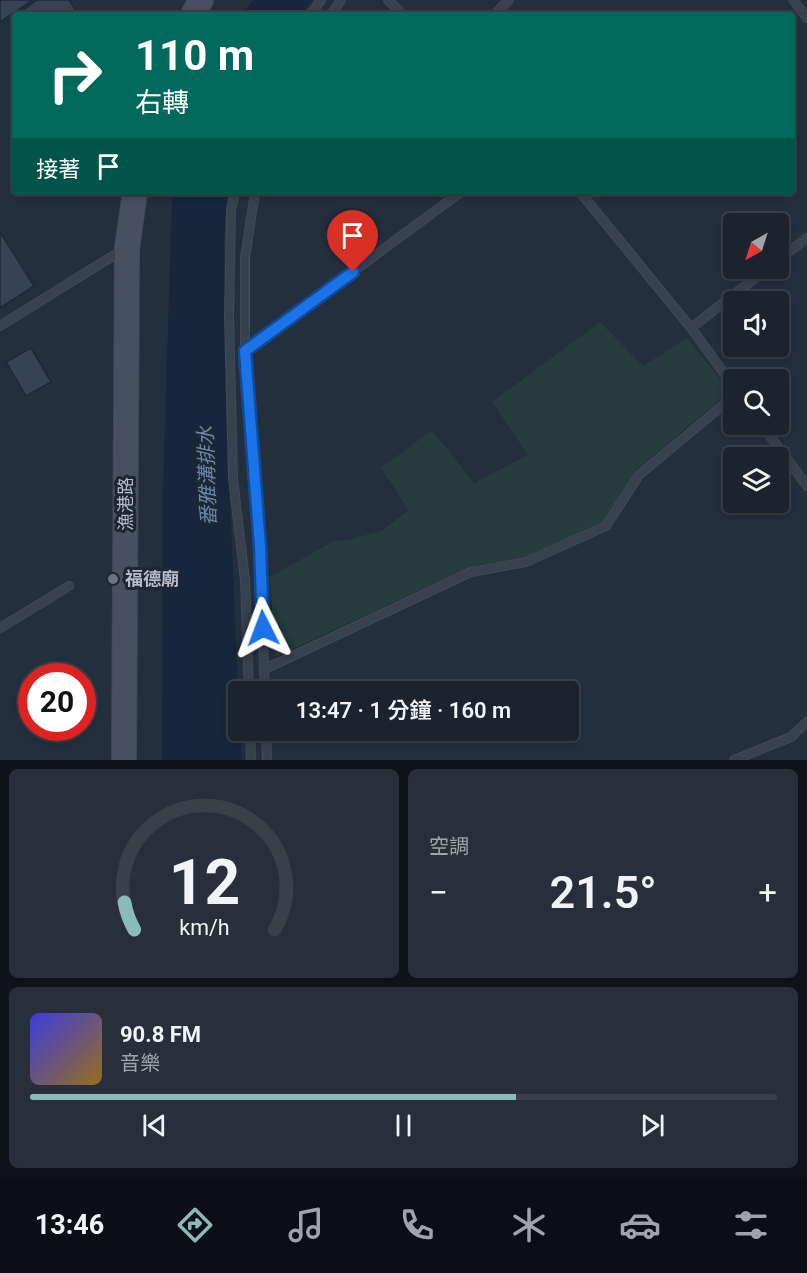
<!DOCTYPE html>
<html lang="zh-TW">
<meta charset="utf-8">
<style>
:root{--surface:#1b232e;--page:#282f3a;--text:#f1f3f6;--muted:#a0a4aa;--line:#39404a;--accent:#8bbbb9}
body{margin:0;font-family:Roboto,"Noto Sans TC",sans-serif;background:var(--page);color:var(--text);height:100vh;display:flex;flex-direction:column;font-size:22px;white-space:nowrap}
*{box-sizing:border-box;margin:0}
p{font-size:20px;color:var(--muted)}
.icon{flex:none;width:33px;height:33px;fill:none;stroke:currentColor;stroke-width:2;stroke-linecap:round;stroke-linejoin:round}
.map{position:relative;height:760px;overflow:hidden}
.sheet{display:flex;flex-direction:column;gap:9px;padding:9px;background:#0f1319;flex:1}
.sheet>*{flex:none}
.guide{position:absolute;left:12px;top:12px;width:783px;height:183px;border-radius:6px;box-shadow:0 3px 9px #0003,0 0 0 2px var(--line);background:#00695c;color:#fff;overflow:hidden}
.needle{width:39px;rotate:219deg}
.tools{position:absolute;left:723px;top:213px;display:grid;gap:12px}
.tools a{display:grid;place-items:center;width:66px;height:66px;border-radius:6px;background:var(--surface);box-shadow:0 3px 9px #0003,0 0 0 2px var(--line);font-size:30px}
.speed{position:absolute;left:18px;top:663px;display:flex;gap:12px;font-size:30px;font-weight:700;text-align:center}
.speed>*{display:grid;place-content:center;width:78px;height:78px;border-radius:50%;background:var(--surface);box-shadow:0 3px 9px #0003,0 0 0 2px var(--line);line-height:1}
.speed .limit{border:9px solid #d22;background:#fff;color:#111}
.pin{position:absolute;display:grid;place-items:center;width:51px;height:51px;color:#fff;margin:-62px -26px;border-radius:50% 50% 50% 0;rotate:-45deg;box-shadow:0 0 6px #0007}
.pin .icon{rotate:45deg}
.me{position:absolute;width:66px;margin:-33px;rotate:357deg;stroke-linejoin:round;filter:drop-shadow(0 0 4px #0008)}
.turn{display:flex;align-items:center;gap:21px;height:126px;padding:0 24px;font-size:27px}
.turn .icon{width:78px;height:78px;stroke-width:2.5}
.turn b{display:block;font-size:42px;line-height:51px}
.then{display:flex;align-items:center;height:57px;padding:0 24px;background:#0003;gap:12px;font-size:22px}
.big{font-size:45px;font-weight:600;line-height:1.1}
.sheet .tile{flex:1;display:flex;flex-direction:column;justify-content:center;gap:9px;min-width:0;padding:0 21px;border-radius:9px;background:var(--page)}
.sheet .dial{align-items:center;gap:0}
.dial svg{height:156px;overflow:visible;fill:none;stroke:var(--line);stroke-width:7;stroke-linecap:round;text-anchor:middle}
.dial text{fill:var(--text);stroke:none}
.song{display:flex;align-items:center;gap:18px}
.cover{width:72px;height:72px;border-radius:9px;background:linear-gradient(135deg,hsl(240 70% 55%),hsl(40 70% 35%))}
.played{height:6px;border-radius:3px;background:linear-gradient(90deg,var(--accent) 65%,var(--line) 65%)}
.keys{display:flex;justify-content:space-around;direction:ltr}
.heat{display:flex;justify-content:space-between;align-items:center;font-size:33px;direction:ltr}
.sheet .tiles{flex:1;display:grid;gap:9px;grid-template-columns:1fr 1fr}
.tile:last-child{grid-column:span 2}
.trip{position:absolute;left:228px;top:681px;width:351px;height:60px;border-radius:6px;background:var(--surface);box-shadow:0 3px 9px #0003,0 0 0 2px var(--line);font-weight:600;line-height:60px;text-align:center}
.dock{display:flex;height:96px;justify-content:space-around;align-items:center;background:#0b0e12;color:var(--muted)}
.dock .icon{width:42px;height:42px}
.dock .current{color:var(--accent)}
.dock b{font-size:27px;color:var(--text)}
.map>svg:first-child{display:block}
</style>
<div class="map">
<svg width="807" height="760" viewBox="0 0 807 760">
<rect width="100%" height="100%" fill="#242f3e"/>
<!-- green -->
<path fill="#263c3f" d="M600,322L643,366L687,338L730,391L635,471L603,522L525,557L472,566L275,657L270,577L334,541L353,539L383,530L409,510L381,468L432,430L474,483L528,455L492,402Z"/>
<!-- water -->
<path fill="#17263c" d="M253,0H312L301,15H242Z
M174,192H227L224,249L229,474L238,692V730L240,731L242,760H162L163,489L172,201Z"/>
<!-- building -->
<path fill="#364354" stroke="#1f2835" stroke-width="1.5" d="M0,0H33L0,22Z
M37,0H69L79,15L15,16Z
M0,232L34,286L0,308Z
M31,348L51,382L26,396L6,362Z"/>
<g fill="none" stroke-linecap="round" stroke-linejoin="round">
<!-- lane casing -->
<g stroke="#414a57" stroke-width="10">
<path id="lane" d="M388,0L403,15
M793,0L807,18
M310,15L321,0
M331,15L341,0
M494,15L509,0
M235,192L231,210L229,316L233,479L245,580L249,692
M255,192L245,258V351L259,546L265,692
M580,192L691,328L734,387
M778,260L807,238
M0,326L124,249
M691,328L768,268
M245,351L461,192
M761,424L807,486
M0,628L69,586
M265,669L471,572L526,562L606,526L639,475L734,396
M250,730L251,760
M266,730L267,760
M734,760L791,737L807,722"/>
</g>
<!-- secondary casing -->
<g stroke="#414a57" stroke-width="26">
<path id="secondary" d="M193,15L201,0
M124,760L127,248L135,192"/>
</g>
<!-- lane -->
<use href="#lane" stroke="#38414e" stroke-width="8"/>
<!-- secondary -->
<use href="#secondary" stroke="#465061" stroke-width="24"/>
</g>
<g fill="none" stroke-linecap="round" stroke-linejoin="round">
<!-- route casing -->
<g stroke="#114b97" stroke-width="15">
<path id="route" d="M263,628L260,546L245,351L353,272"/>
</g>
<!-- route -->
<use href="#route" stroke="#1a73e8" stroke-width="10"/>
</g>
<!-- markers -->
<circle fill="#6b7280" stroke="#1d2633" stroke-width="2" cx="113" cy="579" r="6"/>
<g text-anchor="middle" stroke-width="6" stroke-linejoin="round" paint-order="stroke">
<!-- street labels -->
<g font-size="18" fill="#b4bcc9" stroke="#1d2633">
<text transform="translate(126 504) rotate(-90)" y="6">漁港路</text>
</g>
<!-- poi labels -->
<g font-size="18" font-weight="bold" fill="#b4bcc9" stroke="#1d2633" text-anchor="start">
<text x="125" y="585">福德廟</text>
</g>
<!-- water labels -->
<g font-size="20" font-style="italic" fill="#6d86a8" stroke="#1d2633">
<text transform="translate(207 476) rotate(-92)" y="7">番雅溝排水</text>
</g>
</g>
</svg>
<div class="tools">
<a><svg class="needle" viewBox="-14 -14 28 28"><path d="M0-13l5 13h-10z" fill="#e53935"/><path d="M0 13l5-13h-10z" fill="#a0a4aa"/></svg></a>
<a><svg class="icon" aria-label="sound" viewBox="0 0 24 24"><path d="M4 9h4l5-4v14l-5-4H4zM17 9q2 3 0 6"/></svg></a>
<a><svg class="icon" aria-label="search" viewBox="0 0 24 24"><circle cx="10" cy="10" r="6"/><path d="M15 15l6 6"/></svg></a>
<a><svg class="icon" aria-label="layers" viewBox="0 0 24 24"><path d="M12 4l9 5-9 5-9-5zM3 14l9 5 9-5"/></svg></a>
</div>
<div class="speed"><div class="limit">20</div></div>
<div class="pin" style="left:353px;top:272px;background:#d93025"><svg class="icon" aria-label="arrive" viewBox="0 0 24 24"><path d="M6 21V4h12l-3 4 3 4H6"/></svg></div>
<svg class="me" style="left:263px;top:628px" viewBox="-20 -20 40 40"><path d="M0-17L14 15 0 8-14 15z" fill="#1a73e8" stroke="#fff" stroke-width="4"/></svg>
<div class="trip">13:47 · 1 分鐘 · 160 m</div>
<div class="guide">
<div class="turn"><svg class="icon" aria-label="right" viewBox="0 0 24 24"><path d="M7 20v-9h11M14 6l5 5-5 5"/></svg><div><b>110 m</b>右轉</div></div>
<div class="then">接著<svg class="icon" aria-label="arrive" viewBox="0 0 24 24"><path d="M6 21V4h12l-3 4 3 4H6"/></svg></div>
</div>
</div>
<section class="sheet">
<div class="tiles">
<div class="tile dial"><svg viewBox="0 0 100 80">
<path d="M14 69A42 42 0 1 1 86 69"/>
<path d="M14 69A42 42 0 0 1 9 55" stroke="#8bbbb9"/>
<text x="50" y="56" font-size="32" font-weight="700">12</text>
<text x="50" y="72" font-size="11">km/h</text>
</svg></div>
<div class="tile"><p>空調</p>
<div class="heat"><a>−</a><b class="big">21.5°</b><a>+</a></div>
</div>
<div class="tile">
<div class="song"><i class="cover"></i><div><b>90.8 FM</b><p>音樂</p></div></div>
<div class="played"></div>
<div class="keys"><svg class="icon" aria-label="previous" viewBox="0 0 24 24"><path d="M18 5L8 12l10 7zM5 5v14"/></svg><svg class="icon" aria-label="pause" viewBox="0 0 24 24"><path d="M8 5v14M16 5v14"/></svg><svg class="icon" aria-label="next" viewBox="0 0 24 24"><path d="M6 5l10 7-10 7zM19 5v14"/></svg></div>
</div>
</div>
</section>
<nav class="dock">
<b>13:46</b>
<svg class="icon current" aria-label="directions" viewBox="0 0 24 24"><path d="M12 3l9 9-9 9-9-9zM9 14v-3h6M13 9l2 2-2 2"/></svg>
<svg class="icon" aria-label="music" viewBox="0 0 24 24"><path d="M9 18V5l10-2v13"/><circle cx="6" cy="18" r="3"/><circle cx="16" cy="16" r="3"/></svg>
<svg class="icon" aria-label="phone" viewBox="0 0 24 24"><path d="M5 4h4l2 5-3 2q2 4 5 5l2-3 5 2v4C11 20 4 13 5 4z"/></svg>
<svg class="icon" aria-label="climate" viewBox="0 0 24 24"><path d="M12 3v18M4 7l16 10M4 17L20 7"/></svg>
<svg class="icon" aria-label="car" viewBox="0 0 24 24"><path d="M5 17H2v-5l4-1 3-4h7l3 4 3 1v5h-3M9 17h6M6 11h13"/><circle cx="7" cy="17" r="2"/><circle cx="17" cy="17" r="2"/></svg>
<svg class="icon" aria-label="filters" viewBox="0 0 24 24"><path d="M4 7h16M4 17h16"/><circle cx="9" cy="7" r="2"/><circle cx="15" cy="17" r="2"/></svg>
</nav>
